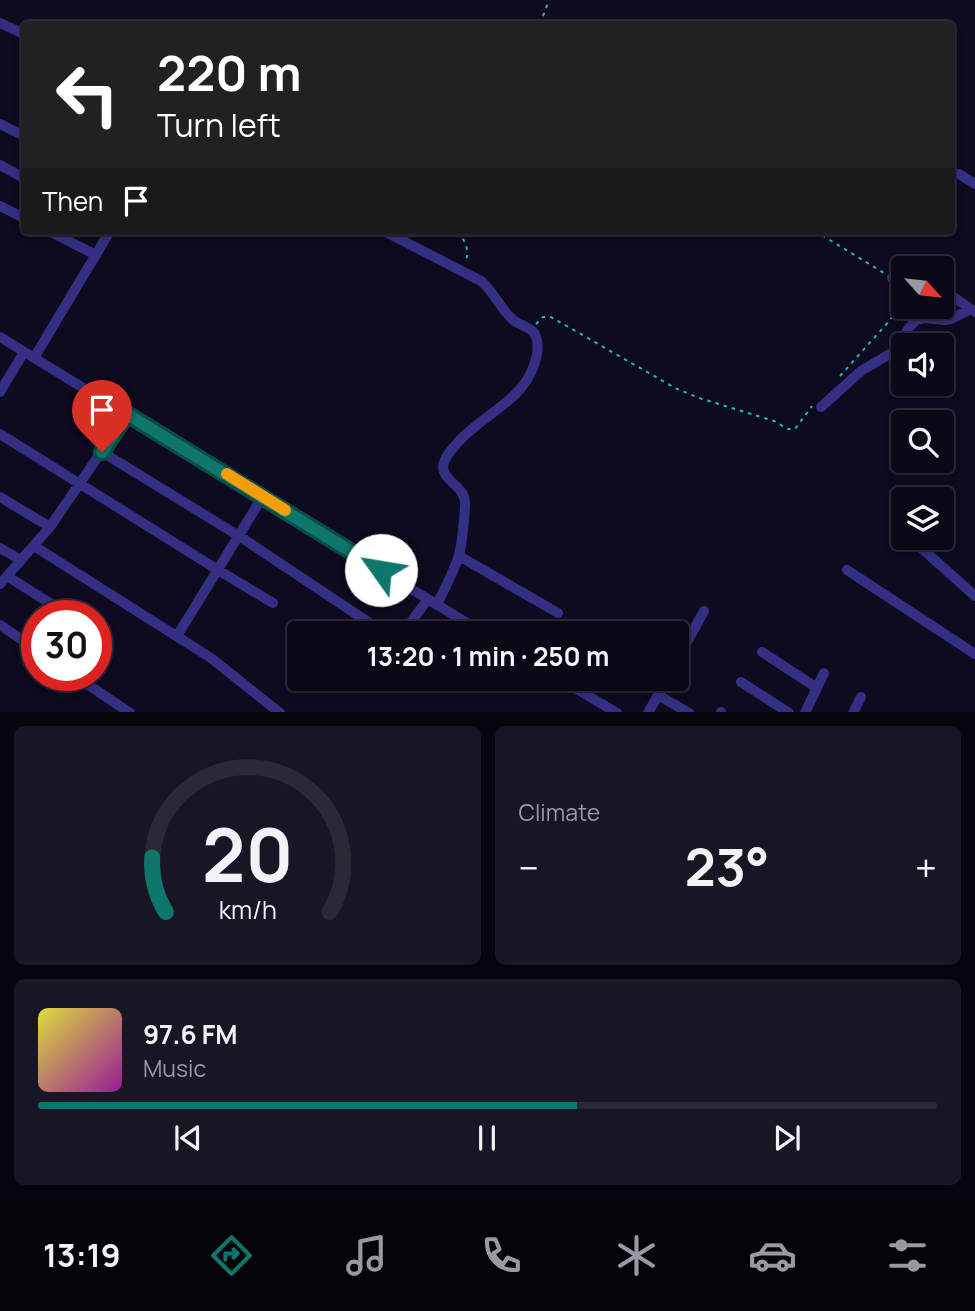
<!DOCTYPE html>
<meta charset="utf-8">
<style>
:root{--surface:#0a0817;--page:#181624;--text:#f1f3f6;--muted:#999aa1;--line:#2a2936;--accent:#0f766e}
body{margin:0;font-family:Manrope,sans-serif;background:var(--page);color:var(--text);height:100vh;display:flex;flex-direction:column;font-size:26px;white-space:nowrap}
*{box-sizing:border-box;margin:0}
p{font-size:23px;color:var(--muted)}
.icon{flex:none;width:38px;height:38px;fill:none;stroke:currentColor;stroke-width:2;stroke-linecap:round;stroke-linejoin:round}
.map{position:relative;height:712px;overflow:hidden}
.sheet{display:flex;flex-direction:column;gap:14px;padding:14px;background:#06040d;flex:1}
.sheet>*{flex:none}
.guide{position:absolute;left:21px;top:21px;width:934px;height:214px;border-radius:7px;box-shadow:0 4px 10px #0003,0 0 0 2px var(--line);background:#202124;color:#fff;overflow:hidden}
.needle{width:46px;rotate:117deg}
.controls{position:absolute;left:891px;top:256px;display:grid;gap:14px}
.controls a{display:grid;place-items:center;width:63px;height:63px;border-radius:7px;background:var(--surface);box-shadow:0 4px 10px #0003,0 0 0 2px var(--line);font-size:35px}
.speed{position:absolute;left:21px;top:600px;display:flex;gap:14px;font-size:35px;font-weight:700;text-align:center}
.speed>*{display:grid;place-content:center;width:91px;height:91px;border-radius:50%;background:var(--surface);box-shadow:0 4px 10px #0003,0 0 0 2px var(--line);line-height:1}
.speed .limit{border:10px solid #d22;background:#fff;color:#111}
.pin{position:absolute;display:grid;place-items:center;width:60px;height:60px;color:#fff;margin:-72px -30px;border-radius:50% 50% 50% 0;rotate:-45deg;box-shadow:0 0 7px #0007}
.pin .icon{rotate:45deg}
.me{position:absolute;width:77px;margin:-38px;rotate:302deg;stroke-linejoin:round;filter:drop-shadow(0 0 5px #0008)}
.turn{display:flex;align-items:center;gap:24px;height:147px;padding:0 21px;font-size:32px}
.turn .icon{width:91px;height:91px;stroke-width:2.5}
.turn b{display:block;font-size:49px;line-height:60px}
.then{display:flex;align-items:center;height:66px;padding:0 21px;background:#0003;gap:14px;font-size:26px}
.big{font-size:52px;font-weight:700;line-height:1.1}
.sheet .tile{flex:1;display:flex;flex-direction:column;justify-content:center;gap:10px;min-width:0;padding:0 24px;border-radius:10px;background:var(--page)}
.sheet .dial{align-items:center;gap:0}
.dial svg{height:182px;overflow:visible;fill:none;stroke:var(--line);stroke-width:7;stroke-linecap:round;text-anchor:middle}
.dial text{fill:var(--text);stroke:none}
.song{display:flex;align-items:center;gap:21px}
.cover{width:84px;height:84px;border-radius:10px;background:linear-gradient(135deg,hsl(60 70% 55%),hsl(300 70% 35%))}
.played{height:7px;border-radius:4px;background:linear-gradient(90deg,var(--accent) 60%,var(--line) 60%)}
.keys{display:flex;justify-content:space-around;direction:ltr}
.heat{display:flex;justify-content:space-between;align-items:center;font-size:38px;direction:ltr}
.sheet .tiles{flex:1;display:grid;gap:14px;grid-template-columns:1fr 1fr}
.tile:last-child{grid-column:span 2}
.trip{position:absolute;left:287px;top:621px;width:402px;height:70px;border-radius:7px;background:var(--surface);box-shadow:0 4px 10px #0003,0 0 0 2px var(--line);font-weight:700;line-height:70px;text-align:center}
.menu{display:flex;height:112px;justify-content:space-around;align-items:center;background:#040309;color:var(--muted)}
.menu .icon{width:49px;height:49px}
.menu .active{color:var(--accent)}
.menu b{font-size:32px;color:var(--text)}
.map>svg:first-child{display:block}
</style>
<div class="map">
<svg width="975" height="713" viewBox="0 0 975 713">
<rect width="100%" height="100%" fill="#0e0a1f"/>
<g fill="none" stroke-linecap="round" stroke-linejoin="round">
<!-- path -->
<path stroke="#20bbb5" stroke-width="2" stroke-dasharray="3.5 5" stroke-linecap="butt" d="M540,24L549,0
M459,231C464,242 471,250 465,262
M815,231L884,273
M536,324L543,317H551L675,388L699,398L774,421L788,429H795L812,406
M840,376L891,319L897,302L896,287"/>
<!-- minor -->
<path stroke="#352f83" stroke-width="10" d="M0,23L24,34
M0,124L24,136
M0,165L24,178
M959,174L975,184
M0,206L24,218
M49,231L96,255
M384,231L481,281C494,292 500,308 512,319C518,325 529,326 534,333C538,339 538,348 537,354C530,397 487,412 460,440C454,447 447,453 444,462C438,480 464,484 465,502C465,514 462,544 459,555C454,572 444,589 437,605
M892,278L903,272
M942,289L975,312
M0,337L485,634
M34,358L110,231
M0,392L24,352
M821,407L861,371L893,352L898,347L908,329L916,320L925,318L944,320L951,319L971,309
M0,434L218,570L273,603
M102,452L239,536L386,634
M0,497L50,527
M901,530L903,532
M909,537L975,596
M34,546L211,658L280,713
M0,548L21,560
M459,556L558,613
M847,570L975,654
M7,576L70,616
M0,584L50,527L127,414
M0,625L37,650
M402,634L428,599
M177,636L263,496
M762,652L817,688
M677,660L704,611
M75,676L130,713
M560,679L617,713
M741,682L789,713
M658,695L689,713
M721,712V713
M648,713L667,679
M805,713L824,673
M853,713L861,697"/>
</g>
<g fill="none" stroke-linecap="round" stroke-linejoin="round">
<!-- route casing -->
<g stroke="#0a4d48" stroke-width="18">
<path id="route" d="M102,452L127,414L381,570"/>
</g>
<!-- route -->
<use href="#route" stroke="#0f766e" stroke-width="12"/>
<!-- slow -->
<path stroke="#f59e0b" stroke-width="12" d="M227,474L285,510"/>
</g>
</svg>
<div class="controls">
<a><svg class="needle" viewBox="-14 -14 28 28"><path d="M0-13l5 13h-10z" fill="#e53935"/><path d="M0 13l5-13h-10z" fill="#999aa1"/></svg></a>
<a><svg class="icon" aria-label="sound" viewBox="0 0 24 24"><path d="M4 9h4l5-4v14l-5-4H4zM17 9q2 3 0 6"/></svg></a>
<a><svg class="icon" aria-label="search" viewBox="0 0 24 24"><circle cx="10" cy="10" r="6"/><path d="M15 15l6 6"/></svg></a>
<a><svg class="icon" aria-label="layers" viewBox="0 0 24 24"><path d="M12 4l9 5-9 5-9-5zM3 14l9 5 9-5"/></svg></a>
</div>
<div class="speed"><div class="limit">30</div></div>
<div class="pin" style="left:102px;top:452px;background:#d93025"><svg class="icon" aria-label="arrive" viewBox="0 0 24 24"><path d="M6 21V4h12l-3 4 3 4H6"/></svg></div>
<svg class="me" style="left:381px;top:570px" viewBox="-20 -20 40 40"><circle r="19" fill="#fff"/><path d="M0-13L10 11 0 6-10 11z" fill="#0f766e"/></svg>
<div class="trip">13:20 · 1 min · 250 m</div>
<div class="guide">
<div class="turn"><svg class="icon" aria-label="left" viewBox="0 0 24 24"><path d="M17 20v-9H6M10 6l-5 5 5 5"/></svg><div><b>220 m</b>Turn left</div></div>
<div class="then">Then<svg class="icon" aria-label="arrive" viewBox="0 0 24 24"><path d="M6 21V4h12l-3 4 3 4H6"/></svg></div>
</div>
</div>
<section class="sheet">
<div class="tiles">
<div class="tile dial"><svg viewBox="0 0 100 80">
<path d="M14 69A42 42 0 1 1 86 69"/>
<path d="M14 69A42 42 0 0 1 8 45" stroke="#0f766e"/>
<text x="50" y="56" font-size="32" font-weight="700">20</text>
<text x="50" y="72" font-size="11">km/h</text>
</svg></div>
<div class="tile"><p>Climate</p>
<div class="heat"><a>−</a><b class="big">23°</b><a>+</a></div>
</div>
<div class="tile">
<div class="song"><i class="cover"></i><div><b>97.6 FM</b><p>Music</p></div></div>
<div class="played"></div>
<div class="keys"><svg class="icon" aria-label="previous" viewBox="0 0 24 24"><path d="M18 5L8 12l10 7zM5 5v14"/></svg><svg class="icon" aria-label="pause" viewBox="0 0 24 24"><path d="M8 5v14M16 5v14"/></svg><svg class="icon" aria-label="next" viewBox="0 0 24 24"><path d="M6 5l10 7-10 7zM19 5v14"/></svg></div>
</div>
</div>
</section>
<nav class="menu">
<b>13:19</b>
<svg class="icon active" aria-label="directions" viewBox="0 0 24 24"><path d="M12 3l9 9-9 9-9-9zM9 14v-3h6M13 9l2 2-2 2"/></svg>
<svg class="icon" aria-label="music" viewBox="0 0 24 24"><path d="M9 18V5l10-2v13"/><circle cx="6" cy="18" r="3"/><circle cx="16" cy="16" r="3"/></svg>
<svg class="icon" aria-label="phone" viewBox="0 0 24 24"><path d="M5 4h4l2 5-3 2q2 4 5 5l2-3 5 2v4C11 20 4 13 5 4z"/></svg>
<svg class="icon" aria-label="climate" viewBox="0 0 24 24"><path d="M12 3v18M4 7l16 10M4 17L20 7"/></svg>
<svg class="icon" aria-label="car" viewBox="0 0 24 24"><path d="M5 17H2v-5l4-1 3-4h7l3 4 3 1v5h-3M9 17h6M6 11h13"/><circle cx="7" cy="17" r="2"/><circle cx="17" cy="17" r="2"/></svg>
<svg class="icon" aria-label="filters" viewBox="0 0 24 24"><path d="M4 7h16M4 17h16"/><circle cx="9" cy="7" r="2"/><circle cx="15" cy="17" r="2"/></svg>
</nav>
